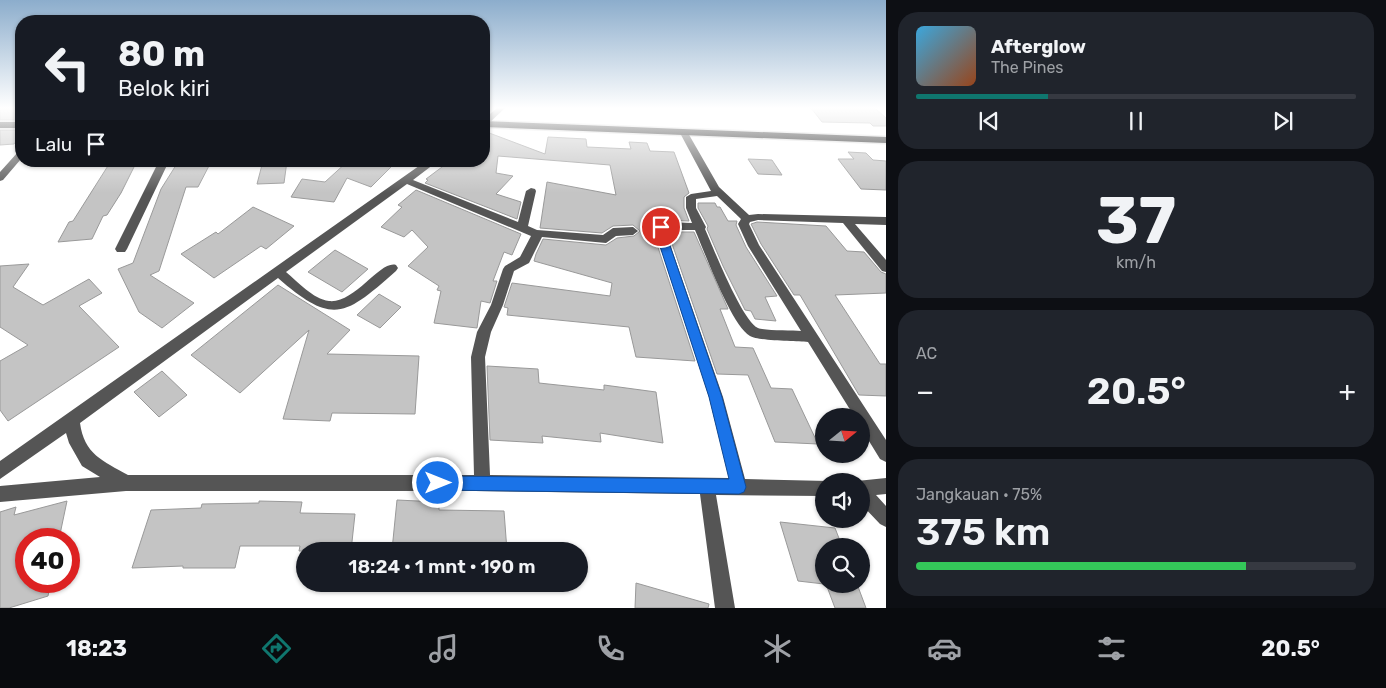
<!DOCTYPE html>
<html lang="id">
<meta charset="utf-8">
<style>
:root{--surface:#171b24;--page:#20242c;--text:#f1f3f6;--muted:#9ea1a6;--line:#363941;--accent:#0f766e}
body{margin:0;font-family:Rubik,sans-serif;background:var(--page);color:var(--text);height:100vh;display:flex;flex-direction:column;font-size:19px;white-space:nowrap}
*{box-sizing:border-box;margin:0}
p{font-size:16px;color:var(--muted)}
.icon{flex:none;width:28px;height:28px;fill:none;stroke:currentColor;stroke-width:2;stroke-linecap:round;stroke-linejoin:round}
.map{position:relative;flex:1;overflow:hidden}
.side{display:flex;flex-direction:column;gap:12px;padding:12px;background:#0d0f14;width:500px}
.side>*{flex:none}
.hud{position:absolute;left:15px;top:15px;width:475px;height:152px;border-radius:20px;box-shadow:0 1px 4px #0004;background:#171b24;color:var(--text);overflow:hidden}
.needle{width:32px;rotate:72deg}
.buttons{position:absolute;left:815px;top:408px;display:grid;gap:10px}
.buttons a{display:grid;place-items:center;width:55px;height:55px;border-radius:50%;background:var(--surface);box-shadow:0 1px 4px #0004;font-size:25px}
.speed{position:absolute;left:15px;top:528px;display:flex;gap:10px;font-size:25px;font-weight:700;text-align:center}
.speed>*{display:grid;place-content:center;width:65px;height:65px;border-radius:50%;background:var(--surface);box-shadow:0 1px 4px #0004;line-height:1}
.speed .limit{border:8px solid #d22;background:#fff;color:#111}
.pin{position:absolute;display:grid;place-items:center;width:42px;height:42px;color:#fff;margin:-21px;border:2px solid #fff;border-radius:50%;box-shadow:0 1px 5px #0007}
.me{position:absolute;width:55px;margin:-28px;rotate:90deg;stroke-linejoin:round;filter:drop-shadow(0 0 4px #0008)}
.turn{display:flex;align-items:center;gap:18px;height:105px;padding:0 20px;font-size:22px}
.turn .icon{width:65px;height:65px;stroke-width:2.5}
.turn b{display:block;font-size:35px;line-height:42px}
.then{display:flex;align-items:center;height:48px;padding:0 20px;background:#0003;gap:10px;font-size:19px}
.big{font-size:38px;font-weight:600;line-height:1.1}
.side .widget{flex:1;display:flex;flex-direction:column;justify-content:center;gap:8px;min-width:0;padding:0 18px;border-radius:20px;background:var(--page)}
.side .dial{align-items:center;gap:0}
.dial b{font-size:65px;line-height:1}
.song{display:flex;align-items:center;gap:15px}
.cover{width:60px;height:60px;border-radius:8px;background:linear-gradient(135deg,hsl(200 70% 55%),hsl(20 70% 35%))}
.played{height:5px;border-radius:2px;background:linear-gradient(90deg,var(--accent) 30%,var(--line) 30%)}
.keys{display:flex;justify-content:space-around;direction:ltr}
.heat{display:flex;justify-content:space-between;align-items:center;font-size:28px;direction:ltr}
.charge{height:8px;border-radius:4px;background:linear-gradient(90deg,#34c759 75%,var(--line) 0)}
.trip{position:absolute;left:296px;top:542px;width:292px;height:50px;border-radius:25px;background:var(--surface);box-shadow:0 1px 4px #0004;font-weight:600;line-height:50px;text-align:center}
.tab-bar{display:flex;height:80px;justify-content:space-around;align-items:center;background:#090b0e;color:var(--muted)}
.tab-bar .icon{width:35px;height:35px}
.tab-bar .current{color:var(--accent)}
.tab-bar b{font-size:22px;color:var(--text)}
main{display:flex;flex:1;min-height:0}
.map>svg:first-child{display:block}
</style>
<main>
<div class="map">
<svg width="886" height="608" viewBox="0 0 886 608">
<rect width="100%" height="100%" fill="#fff"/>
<!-- building -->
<path fill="#c4c4c4" stroke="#999" d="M0,108H21V120H0Z
M811,108H875L886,118V126H873L870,123L822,122Z
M0,130H21V135L14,144L0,145Z
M484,131L545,154L548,137L586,139L587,147L631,149L629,142L647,143L650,151L674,152L689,193L684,197V208L689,221L664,220L655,223L653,232L695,361L636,357L629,327L507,315L508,308L504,307L512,283L610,296L612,283L534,261L536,254L543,239L606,245L617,238L634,236L640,231L633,225L613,226L602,233L540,228L547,182L616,195L610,165L498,156L496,173L513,176L496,194L521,202L517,219L425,183L428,180L426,179L450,161H484Z
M848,152L866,153L873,160L886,161V190L861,189L838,159H854Z
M748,159L772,160L782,175L758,174Z
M111,161H137L121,193L107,215L103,216L92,239L58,242L69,222L73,221Z
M263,161H287L284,183L257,184Z
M348,161H397L371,187L347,178L334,202L291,197L302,179L325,182Z
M178,162H211L198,187H186L159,271L150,275L194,303L162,328L139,312L118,269L133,263L161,189Z
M416,190L521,234L512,255L504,252L493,281H497L490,303L481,301L477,328L434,323L441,291L437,290L439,286L408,266L428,247L412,230L404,237L381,227L402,207L398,205Z
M698,203H715L717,207H720L728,221H737L736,225L746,247L777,296L765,297L776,321L755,319L751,311L745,310L723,266L707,229L708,226L698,208Z
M253,207L294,226L266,249L261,246L214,278L181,254L216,232L218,234Z
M757,222L826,226L847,251L864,252L881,272L886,274V293L835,295L880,364H886V396L859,395L800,295H794L761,244L751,224Z
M668,232H694L728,309H720L735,347L753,348L771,388L792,389L818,444L775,442L748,375L717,374Z
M335,250L368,269L342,292L308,272Z
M29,264L13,287L43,305L89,279L102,293L79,306L119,347L8,421L0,410V361L28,345L0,327V266Z
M278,285L350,330L327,354L419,356L415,414L332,413L330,421L283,419L309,330L240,393L191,355Z
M379,294L401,307L380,328L357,315Z
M487,366L538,369L539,383L604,390V385L656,392L663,443L600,433L601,442L542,436L543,443L490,440Z
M162,371L187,395L159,417L134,392Z
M397,500L439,502V510L504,511L507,551L392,550Z
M67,501L59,539H26V581H51L48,596L9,608H0V512L16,507L14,515Z
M259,501L302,502L300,513L355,514L351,551H299L300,546H240L235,568H183V566L132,568L151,510L201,508L202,504L259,503Z
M780,522L835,528L842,546H824V584L798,581Z
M636,583L709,604L708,608H635Z
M826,584H857L866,608H835Z"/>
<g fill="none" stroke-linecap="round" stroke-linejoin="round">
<!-- highway casing -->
<g stroke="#dbdbdb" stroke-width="3">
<path id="highway" d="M484,121L886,137V143L484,127Z
M0,122H21V128H0Z"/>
</g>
<!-- minor -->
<path fill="#555" fill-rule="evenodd" d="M497,108H505L487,125L484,126V119Z
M684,130L688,133L719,187L749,215L758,214L886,217V225L855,224L886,260V272L882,271L843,223L758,220L750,222L749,224L759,245L886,440V462L880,459L861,428V416H854L808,342C796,341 758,341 750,336C731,325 705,253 695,230H665L723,397L745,479L828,481H824V496L716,495L735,608H715L700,494L475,491H126L0,502V486L100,477L82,466L69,443L66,433L0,479V461L426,161H438L413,180L518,222L526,191L531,188L535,189L536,191L528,226L537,230L603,235L613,228L633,227L638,231L633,235L616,236L606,243L542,237L529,263L514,271L503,305L491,332L485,357L490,475L729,478L709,397L655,231L656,225L665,222L692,223L686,208V197L691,194L711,191L680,133ZM407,184L531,236L520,257L505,266L503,269L491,305L477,332L471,357L474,475H128C103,461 84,454 80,423L278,278C333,326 345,316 396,271L398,268L396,265C380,260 355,304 329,301C313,299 298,282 286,272ZM717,196L741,219L738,224L748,246L801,331C792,330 765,331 758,328C742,321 713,247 705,229L706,227L696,208V199Z
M21,151V159L3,180L0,181V172L18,152Z
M159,161H169L127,249L125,252H117L115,249Z
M289,161H299V164L294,167L291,166Z
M886,478V494L876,495L886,506V527L880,524L861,504V481H857Z"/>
<!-- highway -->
<use href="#highway" fill="#000" fill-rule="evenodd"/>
</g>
<!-- sky -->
<linearGradient id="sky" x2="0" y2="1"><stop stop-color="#8cadcc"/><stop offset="0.56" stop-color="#fff"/><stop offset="1" stop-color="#fff" stop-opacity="0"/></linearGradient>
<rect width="886" height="193" fill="url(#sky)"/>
<!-- route -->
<path fill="#1a73e8" stroke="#114b97" d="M661,224L666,227L665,231L722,397L746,487L744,492L739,494L438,490L433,488L431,483L433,478L438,476L729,479L709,397L655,231L658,225Z"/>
</svg>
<div class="buttons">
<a><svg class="needle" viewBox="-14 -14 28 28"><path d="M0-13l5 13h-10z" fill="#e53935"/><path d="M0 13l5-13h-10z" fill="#9ea1a6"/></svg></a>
<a><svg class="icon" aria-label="sound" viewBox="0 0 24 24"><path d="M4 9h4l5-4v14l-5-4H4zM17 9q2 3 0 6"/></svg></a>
<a><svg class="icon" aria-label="search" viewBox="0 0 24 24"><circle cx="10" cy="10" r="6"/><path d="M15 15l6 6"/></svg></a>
</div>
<div class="speed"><div class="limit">40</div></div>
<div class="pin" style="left:661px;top:227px;background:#d93025"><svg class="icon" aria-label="arrive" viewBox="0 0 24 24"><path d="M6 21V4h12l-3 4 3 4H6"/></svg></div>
<svg class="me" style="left:438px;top:483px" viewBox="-20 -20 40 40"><circle r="17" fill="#1a73e8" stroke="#fff" stroke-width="3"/><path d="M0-11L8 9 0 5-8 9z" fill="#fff"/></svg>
<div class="trip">18:24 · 1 mnt · 190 m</div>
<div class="hud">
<div class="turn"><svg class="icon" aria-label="left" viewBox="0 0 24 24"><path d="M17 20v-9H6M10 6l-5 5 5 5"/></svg><div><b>80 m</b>Belok kiri</div></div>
<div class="then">Lalu<svg class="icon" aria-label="arrive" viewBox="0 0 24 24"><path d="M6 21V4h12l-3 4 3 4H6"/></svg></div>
</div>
</div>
<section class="side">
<div class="widget">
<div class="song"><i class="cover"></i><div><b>Afterglow</b><p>The Pines</p></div></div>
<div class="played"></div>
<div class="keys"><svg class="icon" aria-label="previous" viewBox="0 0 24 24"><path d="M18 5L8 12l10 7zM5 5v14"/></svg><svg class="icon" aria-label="pause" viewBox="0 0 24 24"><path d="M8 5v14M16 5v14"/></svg><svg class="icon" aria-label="next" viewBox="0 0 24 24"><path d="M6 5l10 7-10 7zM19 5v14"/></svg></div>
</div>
<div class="widget dial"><b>37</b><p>km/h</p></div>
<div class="widget"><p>AC</p>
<div class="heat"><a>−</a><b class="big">20.5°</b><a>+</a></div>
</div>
<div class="widget"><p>Jangkauan · 75%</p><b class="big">375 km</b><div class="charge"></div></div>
</section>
</main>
<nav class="tab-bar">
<b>18:23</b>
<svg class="icon current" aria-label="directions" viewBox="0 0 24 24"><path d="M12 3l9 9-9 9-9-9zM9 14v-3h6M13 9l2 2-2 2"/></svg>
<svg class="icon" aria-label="music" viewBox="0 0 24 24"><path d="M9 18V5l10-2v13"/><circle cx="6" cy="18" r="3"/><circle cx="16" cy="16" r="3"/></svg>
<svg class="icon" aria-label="phone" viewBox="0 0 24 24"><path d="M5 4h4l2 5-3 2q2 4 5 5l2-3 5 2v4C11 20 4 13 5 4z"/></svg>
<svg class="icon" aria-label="climate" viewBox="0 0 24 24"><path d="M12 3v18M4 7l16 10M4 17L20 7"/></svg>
<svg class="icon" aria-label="car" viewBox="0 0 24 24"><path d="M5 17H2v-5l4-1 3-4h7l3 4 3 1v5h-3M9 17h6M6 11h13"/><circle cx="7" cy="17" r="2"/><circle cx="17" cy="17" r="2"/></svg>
<svg class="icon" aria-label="filters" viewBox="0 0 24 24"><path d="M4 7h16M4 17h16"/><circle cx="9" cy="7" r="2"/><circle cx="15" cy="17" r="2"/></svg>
<b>20.5°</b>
</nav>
